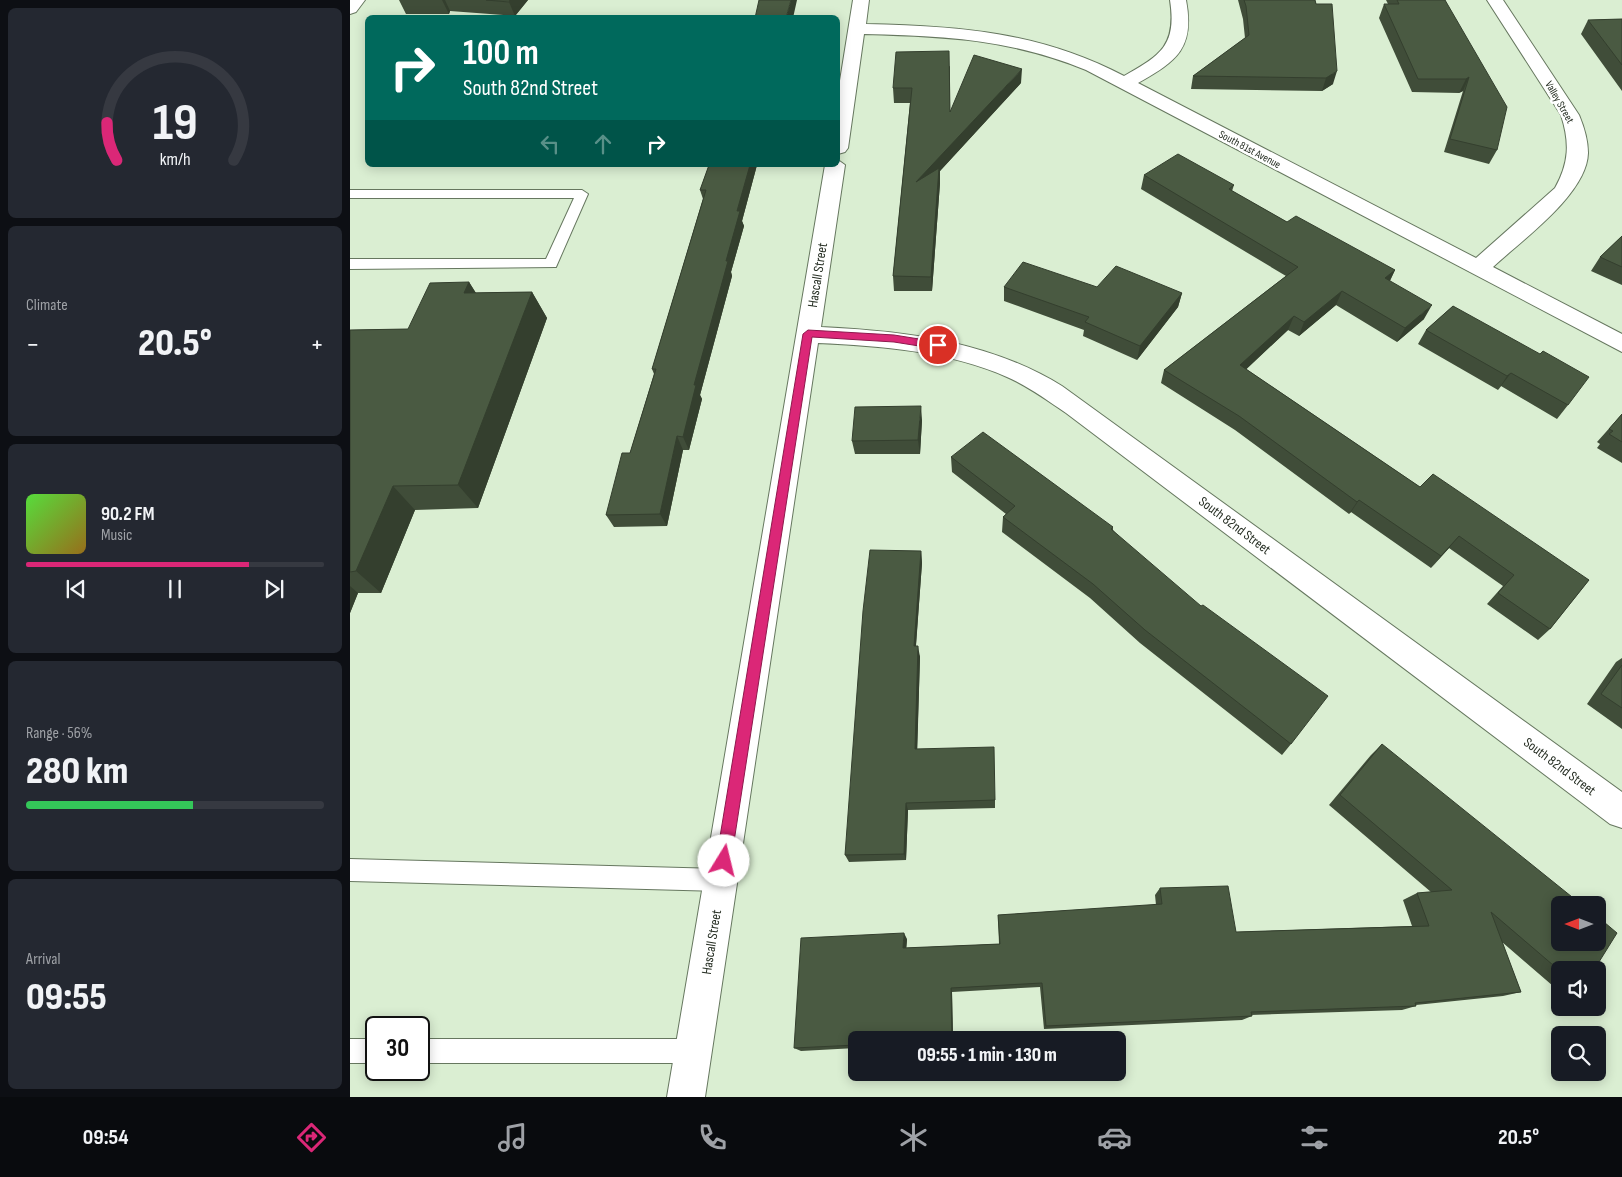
<!DOCTYPE html>
<meta charset="utf-8">
<style>
:root{--surface:#171b24;--page:#242831;--text:#f1f3f6;--muted:#9ea1a6;--line:#363941;--accent:#db2777}
body{margin:0;font-family:"Sofia Sans Condensed",sans-serif;background:var(--page);color:var(--text);height:100vh;display:flex;flex-direction:column;font-size:19px;white-space:nowrap}
*{box-sizing:border-box;margin:0}
p{font-size:16px;color:var(--muted)}
.icon{flex:none;width:28px;height:28px;fill:none;stroke:currentColor;stroke-width:2;stroke-linecap:round;stroke-linejoin:round}
.map{position:relative;flex:1;overflow:hidden}
.details{display:flex;flex-direction:column;gap:8px;padding:8px;background:#0d0f14;width:350px}
.details>*{flex:none}
.banner{position:absolute;left:15px;top:15px;width:475px;height:152px;border-radius:8px;box-shadow:0 2px 12px #0003;background:#00695c;color:#fff;overflow:hidden}
.needle{width:32px;rotate:270deg}
.controls{position:absolute;left:1201px;top:896px;display:grid;gap:10px}
.controls a{display:grid;place-items:center;width:55px;height:55px;border-radius:8px;background:var(--surface);box-shadow:0 2px 12px #0003;font-size:25px}
.speed{position:absolute;left:15px;top:1016px;display:flex;gap:10px;font-size:25px;font-weight:700;text-align:center}
.speed>*{display:grid;place-content:center;width:65px;height:65px;border-radius:50%;background:var(--surface);box-shadow:0 2px 12px #0003;line-height:1}
.speed .limit{border:2px solid #111;border-radius:8px;background:#fff;color:#111}
.pin{position:absolute;display:grid;place-items:center;width:42px;height:42px;color:#fff;margin:-21px;border:2px solid #fff;border-radius:50%;box-shadow:0 1px 5px #0007}
.me{position:absolute;width:55px;margin:-28px;rotate:9deg;stroke-linejoin:round;filter:drop-shadow(0 0 4px #0008)}
.turn{display:flex;align-items:center;gap:18px;height:105px;padding:0 15px;font-size:22px}
.turn .icon{width:65px;height:65px;stroke-width:2.5}
.turn b{display:block;font-size:35px;line-height:42px}
.lanes{display:flex;align-items:center;height:48px;padding:0 15px;background:#0003;justify-content:center;gap:25px;direction:ltr}
.lanes .off{opacity:.35}
.big{font-size:38px;font-weight:800;line-height:1.1}
.details .widget{flex:1;display:flex;flex-direction:column;justify-content:center;gap:8px;min-width:0;padding:0 18px;border-radius:8px;background:var(--page)}
.details .dial{align-items:center;gap:0}
.dial svg{height:130px;overflow:visible;fill:none;stroke:var(--line);stroke-width:7;stroke-linecap:round;text-anchor:middle}
.dial text{fill:var(--text);stroke:none}
.song{display:flex;align-items:center;gap:15px}
.cover{width:60px;height:60px;border-radius:8px;background:linear-gradient(135deg,hsl(110 70% 55%),hsl(40 70% 35%))}
.played{height:5px;border-radius:2px;background:linear-gradient(90deg,var(--accent) 75%,var(--line) 75%)}
.keys{display:flex;justify-content:space-around;direction:ltr}
.heat{display:flex;justify-content:space-between;align-items:center;font-size:28px;direction:ltr}
.charge{height:8px;border-radius:4px;background:linear-gradient(90deg,#34c759 56%,var(--line) 0)}
.trip{position:absolute;left:498px;top:1031px;width:278px;height:50px;border-radius:8px;background:var(--surface);box-shadow:0 2px 12px #0003;font-weight:800;line-height:50px;text-align:center}
.menu{display:flex;height:80px;justify-content:space-around;align-items:center;background:#090b0e;color:var(--muted)}
.menu .icon{width:35px;height:35px}
.menu .on{color:var(--accent)}
.menu b{font-size:22px;color:var(--text)}
main{display:flex;flex:1;min-height:0}
.map>svg:first-child{display:block}
</style>
<main>
<section class="details">
<div class="widget dial"><svg viewBox="0 0 100 80">
<path d="M14 69A42 42 0 1 1 86 69"/>
<path d="M14 69A42 42 0 0 1 8 46" stroke="#db2777"/>
<text x="50" y="56" font-size="32" font-weight="700">19</text>
<text x="50" y="72" font-size="11">km/h</text>
</svg></div>
<div class="widget"><p>Climate</p>
<div class="heat"><a>−</a><b class="big">20.5°</b><a>+</a></div>
</div>
<div class="widget">
<div class="song"><i class="cover"></i><div><b>90.2 FM</b><p>Music</p></div></div>
<div class="played"></div>
<div class="keys"><svg class="icon" aria-label="previous" viewBox="0 0 24 24"><path d="M18 5L8 12l10 7zM5 5v14"/></svg><svg class="icon" aria-label="pause" viewBox="0 0 24 24"><path d="M8 5v14M16 5v14"/></svg><svg class="icon" aria-label="next" viewBox="0 0 24 24"><path d="M6 5l10 7-10 7zM19 5v14"/></svg></div>
</div>
<div class="widget"><p>Range · 56%</p><b class="big">280 km</b><div class="charge"></div></div>
<div class="widget"><p>Arrival</p><b class="big">09:55</b></div>
</section>
<div class="map">
<svg width="1272" height="1097" viewBox="0 0 1272 1097">
<rect width="100%" height="100%" fill="#daeed2"/>
<g fill="none" stroke-linecap="round" stroke-linejoin="round">
<!-- service casing -->
<g stroke="#66775f" stroke-width="2">
<path id="service" d="M0,190H232L238,194L206,267L0,269V259H196L224,198H0Z
M0,859L370,869L378,872L381,880L378,888L370,891L0,881Z
M0,1039H26V1063H0Z
M69,1039H343L352,1042L355,1051L352,1060L343,1063H69Z"/>
</g>
<!-- minor casing -->
<g stroke="#66775f" stroke-width="2">
<path id="minor" d="M0,0H15L6,12L0,14Z
M503,0H519L516,24C609,26 690,32 774,76C811,55 827,45 820,0H836C845,48 827,61 788,83L1126,258L1205,188C1219,163 1220,143 1211,115L1137,0H1153L1229,115C1234,127 1238,140 1238,153C1237,194 1172,240 1143,267L1272,334V352L736,70C660,39 595,36 514,34L498,148L495,152L488,154V93Z
M488,160L495,165L471,327C555,331 639,341 712,386L1272,792V828L1260,824L716,413C697,400 678,386 657,377C598,351 532,346 468,343L355,1097H317L475,165H488Z"/>
</g>
<!-- service -->
<use href="#service" fill="#fff" fill-rule="evenodd"/>
<!-- minor -->
<use href="#minor" fill="#fff" fill-rule="evenodd"/>
</g>
<!-- wall -->
<path fill="#404d39" d="M49,0H178L165,16L100,11L99,14H56Z
M888,0H965L983,84L972,91L841,89L843,76L895,38L893,19Z
M1036,0H1095L1147,150L1139,164L1094,152L1113,91L1109,93L1062,92L1029,18L1034,4H1038Z
M1272,19V91L1231,34L1238,20Z
M600,66V111L671,83L590,171V183L582,291H544L543,276L560,103H544L543,88Z
M359,165H407L392,221L394,226L381,272L382,276L350,395L352,399L339,450H333L317,526L264,527L256,515L280,453L304,374L302,369L353,199L350,190Z
M794,175L884,185L882,191L937,222L1045,270L1040,281L1074,319L1047,342L986,305L949,336L938,330L896,369L1070,487L1239,580L1200,629L1188,640L1137,604L1153,586L1099,548L1081,568L1001,512L999,514L885,430L811,383L814,370L936,276L791,189Z
M1272,236V285L1241,271L1250,257Z
M119,282L126,293L182,292L197,318L128,508L65,510L31,593H8L0,613V330L58,329Z
M654,287H747L832,293L828,307L787,360L733,336L734,330L654,301Z
M1103,306L1218,405L1207,419L1151,386L1148,390L1068,344L1076,330Z
M1272,414V463L1247,448L1250,444L1247,442Z
M572,420L570,454H505L502,441Z
M601,457L763,527V530L941,744L932,755L790,643L740,598L652,532L653,517L656,514L602,472Z
M571,551L572,563L566,646L570,657L567,749L645,800V808L558,810L556,860L499,862L495,855Z
M1272,658V729L1237,704L1266,662Z
M1032,744L1210,970V992L1152,942L1171,992L1153,996L1066,1005V1006L1052,1010L901,1015L902,1016L892,1020L694,1029L690,987L602,992L603,1040H506V1048L451,1051L444,1048L557,939L556,948L649,944L648,915L806,905L805,895L810,888L886,932L1062,926L1053,900L1067,893L1081,892L979,805L1021,755Z"/>
<!-- shaded-wall -->
<path fill="#343f2e" d="M92,0H95L100,11L99,14Z
M160,0H178L165,16L159,2Z
M441,0H447L443,18H436Z
M672,69L671,83L590,171V183L582,291L581,277L566,182Z
M987,71L983,84L972,91L976,78Z
M1119,77L1113,91L1109,93L1116,79Z
M400,165H407L392,221L394,226L381,272L382,276L350,395L352,399L339,450L333,437L344,385L376,261L387,211Z
M1045,270L1038,284L1035,278Z
M119,282L135,308L114,293Z
M992,291L986,305L949,336L954,322Z
M182,292L197,318L128,508L108,485Z
M832,293L828,307L787,360L790,346Z
M1082,305L1074,319L1047,342L1055,328Z
M944,316L938,330L886,379L890,365Z
M1161,373L1151,386L1148,390L1157,376Z
M571,406L572,420L570,454L568,440Z
M327,436L333,450L317,526L310,514Z
M43,486L65,510L31,593L6,571Z
M1009,500L1001,512L999,514L1007,502Z
M1109,536L1099,548L1081,568L1091,556Z
M571,551L572,563L565,657L564,646Z
M0,586L8,593L0,613Z
M568,646L570,657L567,758L565,749Z
M556,803L558,810L556,860L554,854Z
M554,933L557,939L556,954L553,948Z
M601,988L602,992L603,1040H602Z"/>
<!-- building -->
<path fill="#4a5a42" stroke="#343f2e" d="M136,0H160L159,2Z
M409,0H441L436,18H405Z
M894,0H965L966,4H982L987,71L976,78L843,76L899,35L896,6Z
M1047,0H1095L1157,107L1147,150L1100,139L1119,77L1116,79H1068L1034,4H1049Z
M1272,19V65L1238,20Z
M599,51L600,112L624,55L672,69L566,182L589,168L581,277L543,276L562,88H543L546,52Z
M828,154L884,185L879,189L937,222L946,216L1045,270L1035,278L1082,305L1055,328L992,291L954,322L944,316L890,365L1070,487L1083,474L1239,580L1200,629L1148,593L1164,575L1109,536L1091,556L1009,500L1007,502L889,416L814,370L948,267L794,175Z
M359,165H400L387,211H390L376,261H378L344,385H346L333,437L327,436L310,514L256,515L272,453H280L306,369H302L356,190H350Z
M1272,236V267L1250,257Z
M673,262L747,287L766,266L832,293L790,346L735,322L739,317L654,287Z
M119,282L114,293L182,292L108,485L43,486L6,571L0,572V330L58,329L80,283Z
M1103,306L1190,354L1193,351L1239,377L1218,405L1161,373L1157,376L1076,330Z
M571,406L568,440L502,441L505,407Z
M1272,414V442L1259,434L1263,431L1259,429Z
M633,432L763,527L761,529L851,606L853,605L978,696L941,744L795,630L743,584L653,517L665,506L601,457Z
M520,550L571,551L564,646H568L565,749L644,747L645,800L556,803L554,854L495,855L513,611Z
M1272,665V708L1251,694Z
M1032,744L1232,905H1210V942H1248V917L1267,933L1244,970H1210V971L1141,912L1171,992L1065,1003L1066,1006L901,1012L902,1016L696,1026L692,983L601,988L602,1040H506V1045L444,1048L451,938L554,933L553,948L650,944L648,915L812,904L810,888L878,886L886,932L1079,926L1067,893L1102,890L990,795Z"/>
<!-- route -->
<path fill="#db2777" stroke="#8e194d" d="M458,330L544,335L588,342L593,345L588,349L544,342L462,337L381,861L378,866L374,868L369,866L366,861L453,334Z"/>
<g text-anchor="middle" stroke-width="5" stroke-linejoin="round" paint-order="stroke">
<!-- far-street labels -->
<g font-size="11" fill="#272f24" stroke="#fff">
<text transform="translate(1210 102) rotate(60)" y="4">Valley Street</text>
<text transform="translate(900 149) rotate(28)" y="4">South 81st Avenue</text>
</g>
<!-- street labels -->
<g font-size="14" fill="#272f24" stroke="#fff">
<text transform="translate(467 275) rotate(-81)" y="5">Hascall Street</text>
<text transform="translate(885 525) rotate(37)" y="5">South 82nd Street</text>
<text transform="translate(1210 766) rotate(37)" y="5">South 82nd Street</text>
<text transform="translate(361 942) rotate(-81)" y="5">Hascall Street</text>
</g>
</g>
</svg>
<div class="controls">
<a><svg class="needle" viewBox="-14 -14 28 28"><path d="M0-13l5 13h-10z" fill="#e53935"/><path d="M0 13l5-13h-10z" fill="#9ea1a6"/></svg></a>
<a><svg class="icon" aria-label="sound" viewBox="0 0 24 24"><path d="M4 9h4l5-4v14l-5-4H4zM17 9q2 3 0 6"/></svg></a>
<a><svg class="icon" aria-label="search" viewBox="0 0 24 24"><circle cx="10" cy="10" r="6"/><path d="M15 15l6 6"/></svg></a>
</div>
<div class="speed"><div class="limit">30</div></div>
<div class="pin" style="left:588px;top:345px;background:#d93025"><svg class="icon" aria-label="arrive" viewBox="0 0 24 24"><path d="M6 21V4h12l-3 4 3 4H6"/></svg></div>
<svg class="me" style="left:374px;top:861px" viewBox="-20 -20 40 40"><circle r="19" fill="#fff"/><path d="M0-13L10 11 0 6-10 11z" fill="#db2777"/></svg>
<div class="trip">09:55 · 1 min · 130 m</div>
<div class="banner">
<div class="turn"><svg class="icon" aria-label="right" viewBox="0 0 24 24"><path d="M7 20v-9h11M14 6l5 5-5 5"/></svg><div><b>100 m</b>South 82nd Street</div></div>
<div class="lanes"><svg class="icon off" aria-label="left" viewBox="0 0 24 24"><path d="M17 20v-9H6M10 6l-5 5 5 5"/></svg><svg class="icon off" aria-label="ahead" viewBox="0 0 24 24"><path d="M12 20V5M6 11l6-6 6 6"/></svg><svg class="icon" aria-label="right" viewBox="0 0 24 24"><path d="M7 20v-9h11M14 6l5 5-5 5"/></svg></div>
</div>
</div>
</main>
<nav class="menu">
<b>09:54</b>
<svg class="icon on" aria-label="directions" viewBox="0 0 24 24"><path d="M12 3l9 9-9 9-9-9zM9 14v-3h6M13 9l2 2-2 2"/></svg>
<svg class="icon" aria-label="music" viewBox="0 0 24 24"><path d="M9 18V5l10-2v13"/><circle cx="6" cy="18" r="3"/><circle cx="16" cy="16" r="3"/></svg>
<svg class="icon" aria-label="phone" viewBox="0 0 24 24"><path d="M5 4h4l2 5-3 2q2 4 5 5l2-3 5 2v4C11 20 4 13 5 4z"/></svg>
<svg class="icon" aria-label="climate" viewBox="0 0 24 24"><path d="M12 3v18M4 7l16 10M4 17L20 7"/></svg>
<svg class="icon" aria-label="car" viewBox="0 0 24 24"><path d="M5 17H2v-5l4-1 3-4h7l3 4 3 1v5h-3M9 17h6M6 11h13"/><circle cx="7" cy="17" r="2"/><circle cx="17" cy="17" r="2"/></svg>
<svg class="icon" aria-label="filters" viewBox="0 0 24 24"><path d="M4 7h16M4 17h16"/><circle cx="9" cy="7" r="2"/><circle cx="15" cy="17" r="2"/></svg>
<b>20.5°</b>
</nav>
